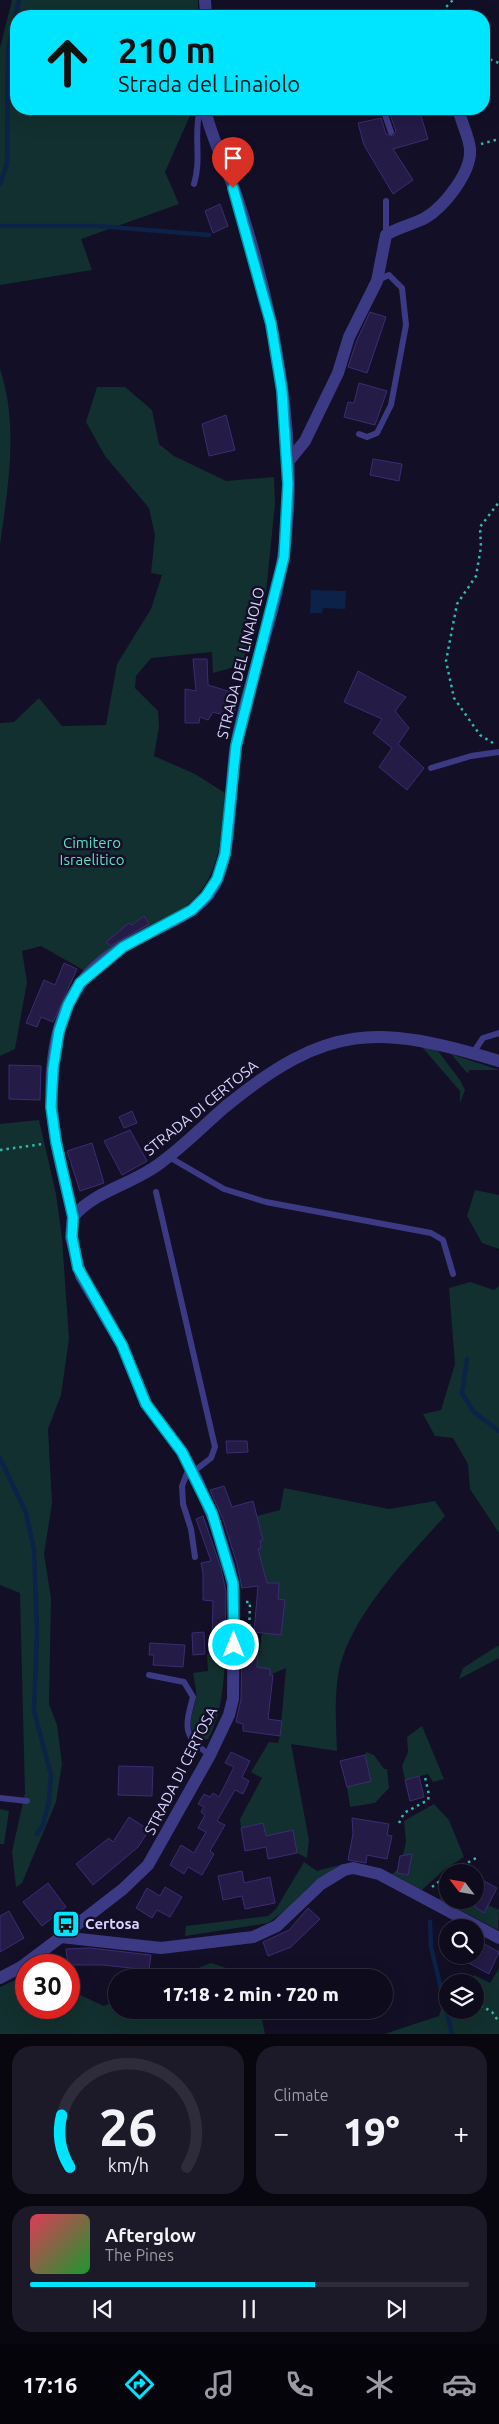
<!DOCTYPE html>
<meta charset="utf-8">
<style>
:root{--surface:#0e0b1c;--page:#1c1929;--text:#f1f3f6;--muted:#9b9ba3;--line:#2e2b3b;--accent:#00e5ff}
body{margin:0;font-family:Ubuntu,sans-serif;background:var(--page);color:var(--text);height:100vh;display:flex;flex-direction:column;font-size:19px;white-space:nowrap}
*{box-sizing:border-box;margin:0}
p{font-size:16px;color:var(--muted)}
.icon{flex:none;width:28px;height:28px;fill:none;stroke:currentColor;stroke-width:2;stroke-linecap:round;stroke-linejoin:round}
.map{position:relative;height:2034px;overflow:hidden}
.sheet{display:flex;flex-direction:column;gap:12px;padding:12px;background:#08060f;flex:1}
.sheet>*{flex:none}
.banner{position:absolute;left:10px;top:10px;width:480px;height:105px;border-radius:20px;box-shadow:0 5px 20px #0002,0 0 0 1px var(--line);background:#00e5ff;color:#111;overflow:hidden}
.needle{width:32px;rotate:301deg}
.controls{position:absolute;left:439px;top:1864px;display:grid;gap:10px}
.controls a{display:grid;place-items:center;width:45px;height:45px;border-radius:50%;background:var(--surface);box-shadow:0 5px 20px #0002,0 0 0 1px var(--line);font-size:25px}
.speed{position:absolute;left:15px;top:1954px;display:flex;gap:10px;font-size:25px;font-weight:700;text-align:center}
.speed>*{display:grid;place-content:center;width:65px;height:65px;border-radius:50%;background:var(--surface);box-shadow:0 5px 20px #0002,0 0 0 1px var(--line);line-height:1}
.speed .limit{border:8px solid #d22;background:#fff;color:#111}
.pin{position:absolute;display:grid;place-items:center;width:42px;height:42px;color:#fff;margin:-51px -21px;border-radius:50% 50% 50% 0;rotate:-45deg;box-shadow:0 0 5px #0007}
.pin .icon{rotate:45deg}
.me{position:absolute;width:55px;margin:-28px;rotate:0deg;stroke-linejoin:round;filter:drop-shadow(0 0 4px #0008)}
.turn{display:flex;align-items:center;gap:18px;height:105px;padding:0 25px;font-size:22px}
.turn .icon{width:65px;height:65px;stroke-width:2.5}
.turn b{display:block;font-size:35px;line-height:42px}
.big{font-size:38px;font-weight:800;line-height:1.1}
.sheet .widget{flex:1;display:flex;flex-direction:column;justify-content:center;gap:8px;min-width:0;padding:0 18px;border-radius:20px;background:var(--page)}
.sheet .dial{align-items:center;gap:0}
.dial svg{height:130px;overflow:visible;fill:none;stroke:var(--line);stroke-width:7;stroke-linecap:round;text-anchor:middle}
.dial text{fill:var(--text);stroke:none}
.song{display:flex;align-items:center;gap:15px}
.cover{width:60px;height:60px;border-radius:8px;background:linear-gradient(135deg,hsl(350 70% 55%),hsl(130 70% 35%))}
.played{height:5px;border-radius:2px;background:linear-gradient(90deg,var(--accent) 65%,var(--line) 65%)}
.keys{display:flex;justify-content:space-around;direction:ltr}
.heat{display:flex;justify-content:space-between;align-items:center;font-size:28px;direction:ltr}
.sheet .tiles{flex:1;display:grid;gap:12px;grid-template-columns:1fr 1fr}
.widget:last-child{grid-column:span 2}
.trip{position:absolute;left:108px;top:1969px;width:285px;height:50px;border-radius:25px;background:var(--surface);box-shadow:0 5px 20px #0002,0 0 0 1px var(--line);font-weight:800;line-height:50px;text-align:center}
.tabs{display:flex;height:80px;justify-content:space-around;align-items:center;background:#06040b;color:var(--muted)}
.tabs .icon{width:35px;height:35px}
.tabs .active{color:var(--accent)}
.tabs b{font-size:22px;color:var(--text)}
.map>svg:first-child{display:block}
</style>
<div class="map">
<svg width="499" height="2034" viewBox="0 0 499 2034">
<rect width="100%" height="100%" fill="#130f26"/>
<!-- green -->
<path fill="#12302f" d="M12,0H198V16H16V109H193L165,172L179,204L81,239L92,270L0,285V48Z
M0,369C19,426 8,487 0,545Z
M97,387H125L152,410L159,444L174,456L226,481L274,477L275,504L266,592L242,665L213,673L212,652L151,658L136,676L135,688L158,711L159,727L154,756L195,774L225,793C221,868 212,905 137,932C129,934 95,964 85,971L41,946L22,951L27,982L15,1049L0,1056V723L14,722L39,698L62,726L106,725L117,664L151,609L162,575L151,573L155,535L149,508L105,456L86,422Z
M421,1046L438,1051L460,1080L465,1090L460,1103V1091Z
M451,1054L499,1070H469L468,1074Z
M39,1120L56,1194L62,1238L69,1339L61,1395L48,1429L52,1503L44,1554L51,1598L49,1704L57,1725L62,1764L56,1802L22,1883L16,1887L12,1852L25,1793L20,1593L0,1585V1124Z
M475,1190L499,1195V1249L482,1243L467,1216Z
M470,1282L494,1290L499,1286V1533L470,1489L468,1464L453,1438L435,1436L423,1414L441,1410L455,1364L449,1288Z
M284,1488L389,1509L435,1501L445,1516C407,1558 352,1614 339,1670C334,1695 336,1725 337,1751L291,1744L309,1840L307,1858L297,1853L293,1831L266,1836L263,1823L241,1828L240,1819L262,1778L251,1772L269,1742L278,1743L280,1736L286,1668L270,1675V1669L257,1667L262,1633L281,1634L285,1600L278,1599L279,1583H267L258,1549L261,1548L260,1541L263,1540L257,1516L280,1510Z
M499,1645V1658L459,1679L463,1668Z
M226,1653C223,1683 223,1712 208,1739L200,1741C184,1729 193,1715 196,1697C197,1690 194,1681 193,1673L208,1671L207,1654Z
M422,1726L444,1779L433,1782L428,1774L405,1780L402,1766L408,1752L407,1737Z
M366,1752L374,1755L384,1769H387L389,1788L375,1803L350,1807L347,1787L371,1780L365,1755Z
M434,1804L449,1820L464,1857L445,1869L422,1890L392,1874L397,1870V1873L408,1875L410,1865L401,1863L406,1842L404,1821Z
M0,1809L9,1811L4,1844H0Z
M304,1862L317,1871L339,1865L308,1888L283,1912L268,1923L185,1936L186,1926L268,1916L276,1909Z
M447,1893L448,1900H463L484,1912L488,1905L499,1910L498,1930L439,1899Z
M211,1963L253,1977H175Z
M499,1968V2034H384L439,2016L446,1995L448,2010H475V1982H470L474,1975L490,1983Z
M26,1975V2008H69V1990L104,2006L116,2001V2010H260L265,2034H0V1987Z"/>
<!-- water -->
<path fill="#0c2248" d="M311,590L346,591L345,609L323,608L322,613H310Z"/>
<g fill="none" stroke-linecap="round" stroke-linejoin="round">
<!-- stream -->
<path stroke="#0c2248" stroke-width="4.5" d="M0,184L7,164L8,50L19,0
M0,226H98L209,235
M467,1359L462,1393L474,1412L499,1431
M0,1458L26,1513L34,1549L37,1632L34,1711L51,1775L49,1801L43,1825L37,1834
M430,1922L431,1947L452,2034"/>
</g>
<!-- building -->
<path fill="#241b47" stroke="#3b2d73" d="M388,109H419L428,139L393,149L413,180L393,194L364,145L358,123L381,118L386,134L393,136L396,131Z
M220,204L228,226L213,233L205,211Z
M370,312L386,317L367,373L348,367L357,340Z
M359,383L387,391L375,425L344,417L348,402L354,403Z
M226,415L235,450L209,456L202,424Z
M373,459L402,464L399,481L370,475Z
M193,659H207L208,685L231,692L228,699L237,702L233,718L213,712L208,720L200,717L199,723H185V689L196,691Z
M358,671L406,697L395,711L409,728L398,744L424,768L407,790L379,767L392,748L373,733L382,719L344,702Z
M144,916L149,924L110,946L106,942L129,923L132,925Z
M64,963L77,969L53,1022L41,1017L37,1027L26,1023L44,980L55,985Z
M9,1065L41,1066L40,1100L9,1099Z
M132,1111L137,1123L124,1128L119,1117Z
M130,1130L147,1161L122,1175L104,1141Z
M92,1143L104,1183L80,1191L67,1151Z
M226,1441H247L248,1452L227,1453Z
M224,1486L232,1507L253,1501L263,1540L260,1541L261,1548L258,1549L267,1583H279L278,1599L285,1600L281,1635L254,1632L258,1586L242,1588L237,1564L223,1519L210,1490Z
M203,1516L221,1568L226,1592L225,1642L212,1641L213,1601L203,1600V1573L201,1563L211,1561L196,1519Z
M204,1632L205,1654L193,1655L192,1633Z
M150,1643L185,1645L183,1667L153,1665L154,1655H149Z
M242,1651L258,1652L257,1667L270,1669V1675H273L268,1719L282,1721L280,1736L243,1731V1724L236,1722L241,1699Z
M231,1752L250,1761L242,1777L249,1781L243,1794L235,1790L217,1821L225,1825L210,1851L214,1854L202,1875L188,1867L184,1874L170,1865L181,1845L194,1853L206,1832L198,1828L205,1815L201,1812L204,1807L198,1804L204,1794L210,1797L213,1793L219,1797L234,1767L225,1763Z
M365,1755L371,1781L347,1787L340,1761Z
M119,1766L153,1767L152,1796L118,1795Z
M419,1776L424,1797L410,1801L405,1780Z
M129,1817L149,1830L138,1847L93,1885L76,1864L109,1838L113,1842Z
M352,1818L389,1824L387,1835L392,1836L387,1859L367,1855L366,1863L348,1860L353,1834Z
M263,1823L266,1836L293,1830L297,1853L268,1859L266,1847L245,1851L241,1828Z
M412,1854L408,1875L397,1873L400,1856Z
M242,1871L244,1883L270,1877L275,1903L245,1909L242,1896L223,1900L218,1876Z
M475,1876L497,1888L484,1913L475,1907Z
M48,1883L66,1907L42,1926L23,1902Z
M165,1887L182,1897L170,1917L157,1910L152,1918L136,1908L147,1888L160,1896Z
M308,1908L320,1919L291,1947L268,1956L263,1942L289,1930Z
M9,1911L24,1938L0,1952V1916Z
M475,1939L499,1952L489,1974L454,1955H475Z
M90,1948L151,1955L149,1970L103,1965H68L66,1949Z"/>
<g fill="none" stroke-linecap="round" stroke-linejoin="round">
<!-- path -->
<path stroke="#2fb8b0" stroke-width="2.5" stroke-dasharray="2.5 4" stroke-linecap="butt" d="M437,16L453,0
M484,57L499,63
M481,144L499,139
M493,743L480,735L454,698L446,661L457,604L476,576L481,547L480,527L499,502
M0,1150L43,1144
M246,1602H250L249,1635
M399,1823L404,1813L428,1800L429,1795L425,1777
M451,1872L476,1858
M432,1887L448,1875
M455,1975V1982
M475,2002L492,2012L499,2022"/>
<!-- lane -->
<path stroke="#3d3a85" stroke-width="6" d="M383,109L391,132
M194,184C202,159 193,133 200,109
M386,234V201
M359,434L367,437L377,433L391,405L406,325L402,288L389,275L378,280
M431,768L471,756L499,752
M473,1053L483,1038L499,1033
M169,1157L224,1189L266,1202L431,1233L443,1240L453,1274
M156,1192L215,1447L211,1458L193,1472
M189,1468L182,1486L183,1504L191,1529L195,1557
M149,1675L184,1682L193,1697C185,1727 182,1736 210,1755
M0,1798L27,1801"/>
<!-- street -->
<path stroke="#3d3a85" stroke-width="12" d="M205,0L206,16
M288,462L305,441L338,373L349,337L377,281L386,235C398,227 412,225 425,218C444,207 472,172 470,149C469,138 463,126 460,115
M73,1217C68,1191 60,1166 56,1140C47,1091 49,1025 81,983C97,961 125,944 149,933C176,919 206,909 218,878C233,836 229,789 236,746C247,682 274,622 283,558C301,445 274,313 240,206C230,173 212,142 205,109
M61,1937L161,1948L253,1937L277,1926L321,1884L344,1870L353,1868L379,1874L499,1938
M0,1978L21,1967L61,1937L123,1889L148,1865L210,1755L229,1715L233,1699L234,1591L229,1566L215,1522L197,1480L182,1452L146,1404L122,1345L81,1276L71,1237L73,1217C94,1191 133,1184 159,1164C183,1147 203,1126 225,1107C327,1023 377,1024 499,1061"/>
</g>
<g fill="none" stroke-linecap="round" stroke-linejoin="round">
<!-- route casing -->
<g stroke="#0095a6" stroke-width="12">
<path id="route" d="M233,188L271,324L282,391L288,484L284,557L236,746L225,854L217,879L206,896L192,910L123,947L80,983L68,1005L59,1031L53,1069L51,1107L56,1142L73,1217L72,1237L78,1268L122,1345L146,1404L182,1452L212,1513L233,1583L234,1645"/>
</g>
<!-- route -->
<use href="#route" stroke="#00e5ff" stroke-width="9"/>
</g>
<!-- icons -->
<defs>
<g id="bus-square" transform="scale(1.4375)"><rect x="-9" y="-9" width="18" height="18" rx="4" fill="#00e5ff" stroke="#130f26"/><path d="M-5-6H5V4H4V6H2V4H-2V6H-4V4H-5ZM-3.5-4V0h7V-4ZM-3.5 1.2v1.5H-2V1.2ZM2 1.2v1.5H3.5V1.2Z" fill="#111"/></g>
</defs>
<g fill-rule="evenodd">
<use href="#bus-square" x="66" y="1924"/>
</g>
<g text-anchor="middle" stroke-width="5" stroke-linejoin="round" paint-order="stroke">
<!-- street labels -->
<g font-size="15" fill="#d9d4ff" stroke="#130f26">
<text transform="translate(241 663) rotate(-76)" y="5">STRADA DEL LINAIOLO</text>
<text transform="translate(201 1108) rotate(-39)" y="5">STRADA DI CERTOSA</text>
<text transform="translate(181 1771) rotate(-63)" y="5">STRADA DI CERTOSA</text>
</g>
<!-- park labels -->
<g font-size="15" fill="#5fe0c0" stroke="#130f26">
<text x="92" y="848">Cimitero<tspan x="92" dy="17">Israelitico</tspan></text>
</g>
<!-- poi labels -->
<g font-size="15" font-weight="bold" fill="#d9d4ff" stroke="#130f26" text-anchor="start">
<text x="85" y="1929">Certosa</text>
</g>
</g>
</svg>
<div class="controls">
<a><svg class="needle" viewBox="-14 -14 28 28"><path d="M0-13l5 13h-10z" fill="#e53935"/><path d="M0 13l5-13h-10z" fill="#9b9ba3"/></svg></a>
<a><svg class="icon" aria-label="search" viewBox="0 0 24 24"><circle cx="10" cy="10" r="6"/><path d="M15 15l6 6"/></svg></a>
<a><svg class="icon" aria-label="layers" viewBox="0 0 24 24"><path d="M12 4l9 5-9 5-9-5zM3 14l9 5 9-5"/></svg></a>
</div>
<div class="speed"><div class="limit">30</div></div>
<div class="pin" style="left:233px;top:188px;background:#d93025"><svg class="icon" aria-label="arrive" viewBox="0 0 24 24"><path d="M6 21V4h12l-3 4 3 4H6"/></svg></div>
<svg class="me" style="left:234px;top:1645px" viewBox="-20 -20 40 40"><circle r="17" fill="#00e5ff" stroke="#fff" stroke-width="3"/><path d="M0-11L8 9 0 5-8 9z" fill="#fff"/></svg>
<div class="trip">17:18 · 2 min · 720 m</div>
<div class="banner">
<div class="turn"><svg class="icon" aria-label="ahead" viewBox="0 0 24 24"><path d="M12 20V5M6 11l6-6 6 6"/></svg><div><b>210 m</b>Strada del Linaiolo</div></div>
</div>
</div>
<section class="sheet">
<div class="tiles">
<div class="widget dial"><svg viewBox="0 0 100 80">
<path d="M14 69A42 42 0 1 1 86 69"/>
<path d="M14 69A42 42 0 0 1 9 37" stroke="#00e5ff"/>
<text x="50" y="56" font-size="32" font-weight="700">26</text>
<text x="50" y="72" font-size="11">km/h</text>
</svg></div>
<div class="widget"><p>Climate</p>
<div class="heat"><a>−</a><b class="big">19°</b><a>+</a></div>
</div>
<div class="widget">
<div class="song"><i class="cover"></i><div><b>Afterglow</b><p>The Pines</p></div></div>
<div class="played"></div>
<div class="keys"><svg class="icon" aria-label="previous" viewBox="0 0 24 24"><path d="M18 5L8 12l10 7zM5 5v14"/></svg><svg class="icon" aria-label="pause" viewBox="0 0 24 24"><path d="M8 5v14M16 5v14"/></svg><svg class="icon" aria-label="next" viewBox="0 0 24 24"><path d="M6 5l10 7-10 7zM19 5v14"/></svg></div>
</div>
</div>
</section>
<nav class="tabs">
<b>17:16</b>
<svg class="icon active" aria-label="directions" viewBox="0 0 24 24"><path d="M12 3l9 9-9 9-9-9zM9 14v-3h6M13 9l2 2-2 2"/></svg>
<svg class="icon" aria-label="music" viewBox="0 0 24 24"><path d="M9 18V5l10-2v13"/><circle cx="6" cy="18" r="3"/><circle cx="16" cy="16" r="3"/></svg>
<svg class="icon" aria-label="phone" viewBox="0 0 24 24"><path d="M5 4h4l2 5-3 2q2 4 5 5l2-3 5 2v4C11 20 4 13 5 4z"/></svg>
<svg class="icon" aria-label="climate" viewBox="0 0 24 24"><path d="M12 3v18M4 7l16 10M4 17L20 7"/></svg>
<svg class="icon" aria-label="car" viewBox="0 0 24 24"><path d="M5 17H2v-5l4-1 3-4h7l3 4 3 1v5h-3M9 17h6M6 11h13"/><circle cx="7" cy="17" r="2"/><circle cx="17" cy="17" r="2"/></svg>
</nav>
